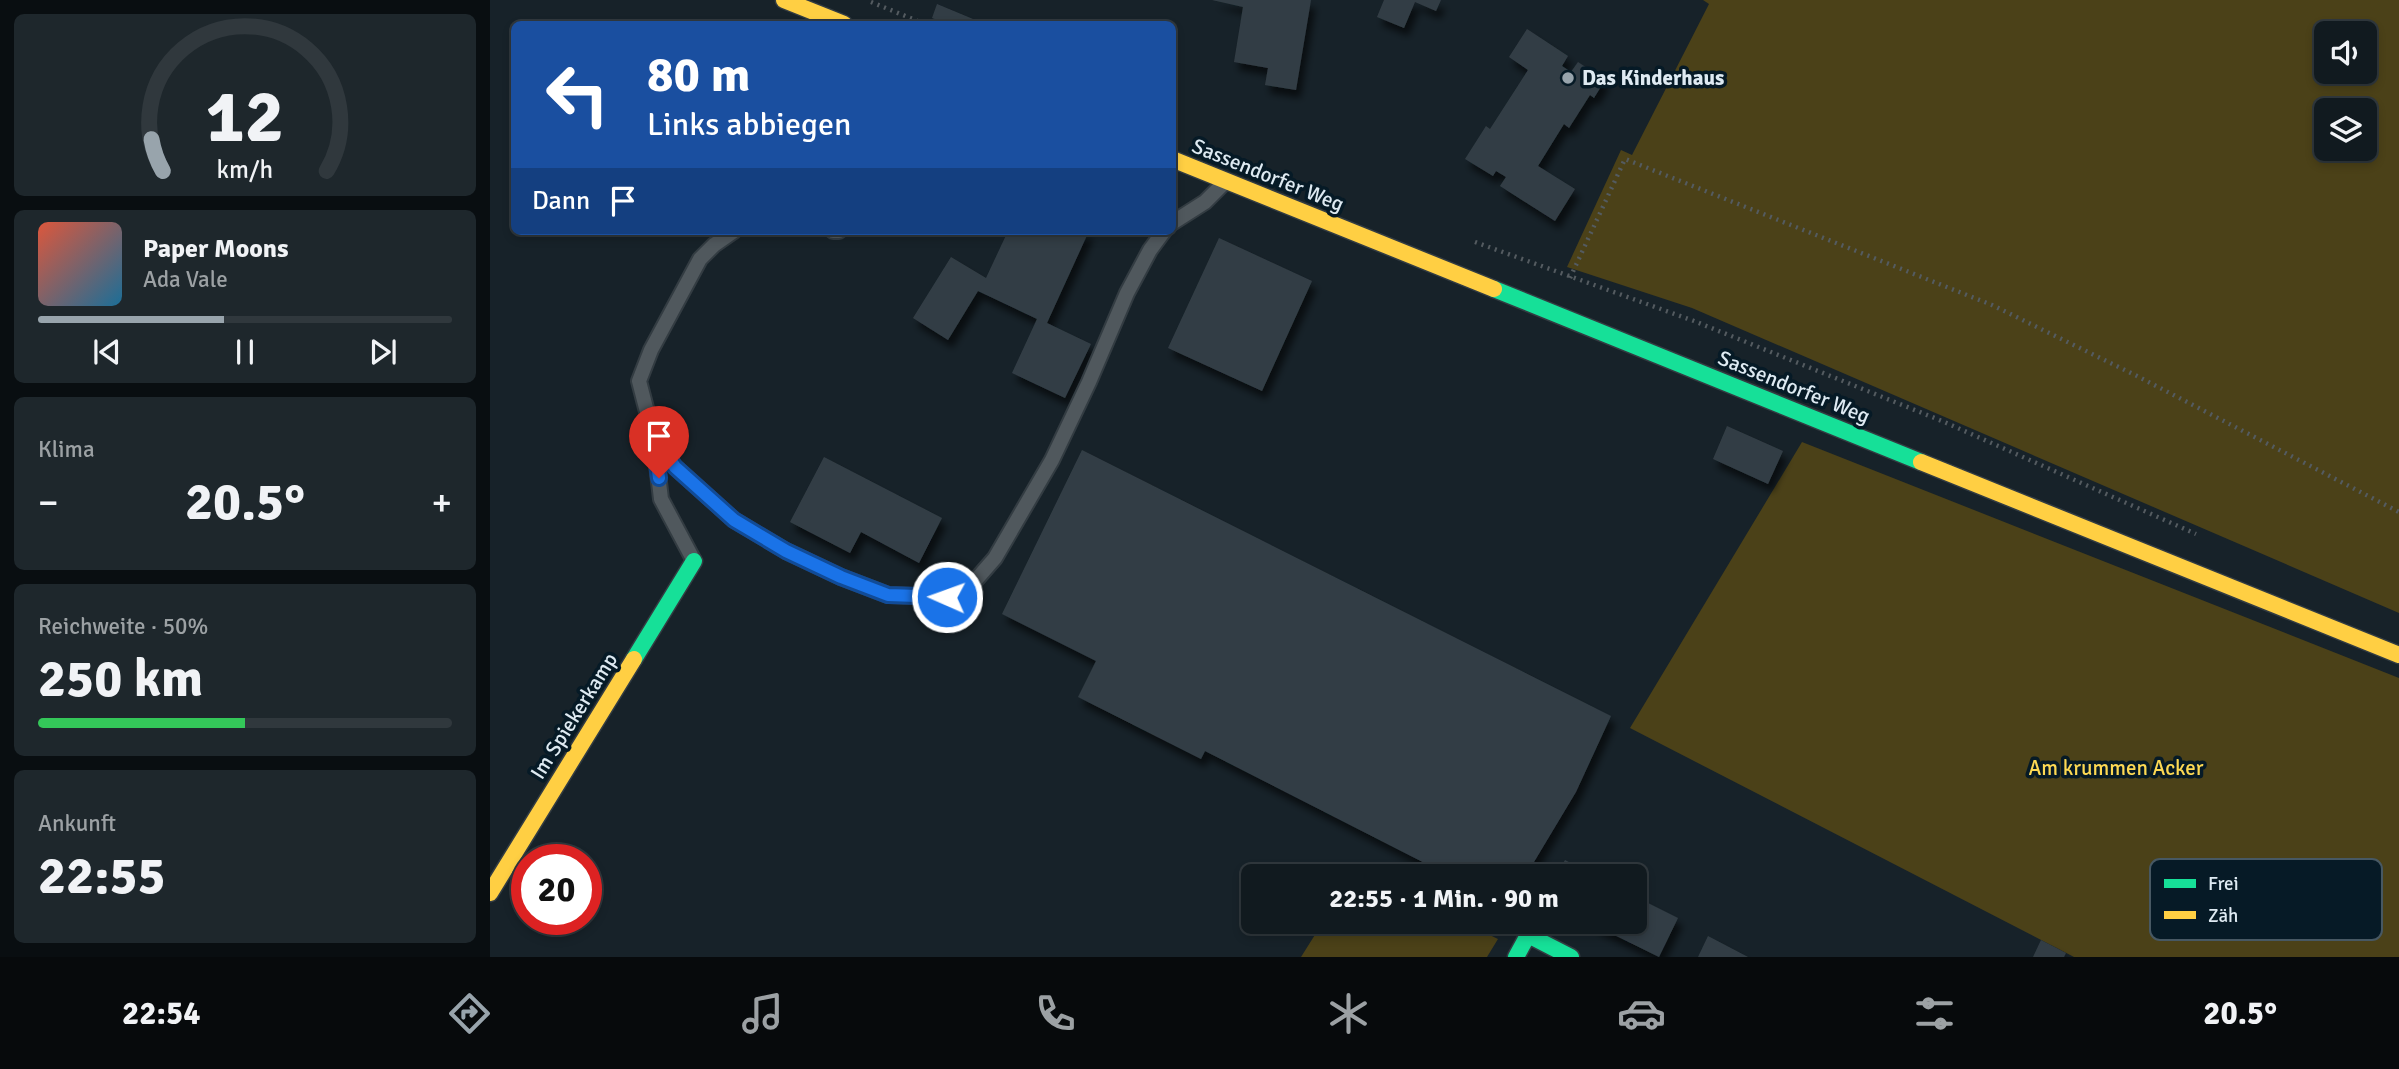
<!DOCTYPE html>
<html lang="de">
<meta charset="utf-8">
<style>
:root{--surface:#111a1f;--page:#1e272c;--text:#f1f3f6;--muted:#9ca1a4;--line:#30383d;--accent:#98a4ac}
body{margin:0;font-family:Signika,sans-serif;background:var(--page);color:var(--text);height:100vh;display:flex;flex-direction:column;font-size:26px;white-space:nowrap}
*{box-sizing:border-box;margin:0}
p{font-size:23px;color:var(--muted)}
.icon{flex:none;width:38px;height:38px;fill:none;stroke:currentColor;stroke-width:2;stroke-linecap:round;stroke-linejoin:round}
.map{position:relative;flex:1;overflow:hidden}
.side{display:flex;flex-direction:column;gap:14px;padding:14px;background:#090e11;width:490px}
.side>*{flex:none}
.banner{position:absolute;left:21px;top:21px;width:665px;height:214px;border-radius:10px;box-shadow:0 4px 10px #0003,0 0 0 2px var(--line);background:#1a4fa0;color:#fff;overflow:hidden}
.controls{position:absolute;left:1824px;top:21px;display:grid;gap:14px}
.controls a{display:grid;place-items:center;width:63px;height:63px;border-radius:10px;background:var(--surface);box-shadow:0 4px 10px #0003,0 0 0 2px var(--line);font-size:35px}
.speed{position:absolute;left:21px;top:844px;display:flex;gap:14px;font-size:35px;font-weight:700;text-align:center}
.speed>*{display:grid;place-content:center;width:91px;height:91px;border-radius:50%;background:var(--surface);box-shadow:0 4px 10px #0003,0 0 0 2px var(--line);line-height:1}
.speed .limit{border:10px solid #d22;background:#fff;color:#111}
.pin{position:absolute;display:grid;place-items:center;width:60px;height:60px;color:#fff;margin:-72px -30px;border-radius:50% 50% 50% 0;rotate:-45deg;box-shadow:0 0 7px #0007}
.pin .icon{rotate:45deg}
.me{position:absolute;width:77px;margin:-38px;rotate:272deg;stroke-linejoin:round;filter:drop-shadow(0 0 5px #0008)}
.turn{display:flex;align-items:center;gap:24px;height:147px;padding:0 21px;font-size:32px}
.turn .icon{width:91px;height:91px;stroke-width:2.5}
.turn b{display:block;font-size:49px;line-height:60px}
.then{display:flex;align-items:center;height:66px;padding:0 21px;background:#0003;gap:14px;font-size:26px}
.big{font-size:52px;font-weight:700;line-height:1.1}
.side .widget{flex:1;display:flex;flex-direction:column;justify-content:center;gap:10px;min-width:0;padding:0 24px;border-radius:10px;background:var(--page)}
.side .dial{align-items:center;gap:0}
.dial svg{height:182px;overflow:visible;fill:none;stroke:var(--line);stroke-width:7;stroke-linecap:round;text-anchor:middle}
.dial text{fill:var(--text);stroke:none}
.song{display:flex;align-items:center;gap:21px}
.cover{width:84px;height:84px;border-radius:10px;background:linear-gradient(135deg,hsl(10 70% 55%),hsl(200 70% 35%))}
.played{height:7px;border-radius:4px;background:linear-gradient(90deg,var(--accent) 45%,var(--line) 45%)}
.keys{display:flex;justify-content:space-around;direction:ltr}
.heat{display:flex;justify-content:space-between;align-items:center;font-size:38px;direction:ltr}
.charge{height:10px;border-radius:5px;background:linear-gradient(90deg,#34c759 50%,var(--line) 0)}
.trip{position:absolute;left:751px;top:864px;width:406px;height:70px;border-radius:10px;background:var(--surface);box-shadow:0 4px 10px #0003,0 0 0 2px var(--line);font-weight:700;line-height:70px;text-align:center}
.tab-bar{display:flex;height:112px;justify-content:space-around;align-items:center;background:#070a0c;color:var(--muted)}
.tab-bar .icon{width:49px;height:49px}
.tab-bar .on{color:var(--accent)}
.tab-bar b{font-size:32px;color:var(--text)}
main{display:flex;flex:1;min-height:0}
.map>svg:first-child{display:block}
</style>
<main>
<section class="side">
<div class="widget dial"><svg viewBox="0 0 100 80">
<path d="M14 69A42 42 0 1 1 86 69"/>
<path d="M14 69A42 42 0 0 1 9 55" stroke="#98a4ac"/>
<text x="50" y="56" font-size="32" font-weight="700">12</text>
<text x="50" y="72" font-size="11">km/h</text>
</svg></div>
<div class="widget">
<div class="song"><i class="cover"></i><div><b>Paper Moons</b><p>Ada Vale</p></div></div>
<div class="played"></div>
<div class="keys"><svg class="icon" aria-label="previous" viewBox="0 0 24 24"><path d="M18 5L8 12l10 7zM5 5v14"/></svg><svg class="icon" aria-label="pause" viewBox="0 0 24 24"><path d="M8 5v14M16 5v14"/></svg><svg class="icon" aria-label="next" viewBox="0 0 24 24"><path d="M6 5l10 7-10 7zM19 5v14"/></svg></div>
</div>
<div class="widget"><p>Klima</p>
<div class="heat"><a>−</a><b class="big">20.5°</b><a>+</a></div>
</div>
<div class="widget"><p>Reichweite · 50%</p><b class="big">250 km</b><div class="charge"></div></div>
<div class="widget"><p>Ankunft</p><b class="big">22:55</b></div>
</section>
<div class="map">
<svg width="1909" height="957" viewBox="0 0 1909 957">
<defs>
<filter id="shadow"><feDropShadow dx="4.5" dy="8" stdDeviation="3.5" flood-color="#0009"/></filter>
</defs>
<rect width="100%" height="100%" fill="#172229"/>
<!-- green -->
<path fill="#4b4118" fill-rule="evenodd" d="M1213,0H1909V613L1202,308L1077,267L1131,150L1142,155L1219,4ZM1836,33H1874V72H1836ZM1874,110V149H1836V110Z
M1312,442L1909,678V957H1584L1140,728Z
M833,922H973L1008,939L997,957H811Z"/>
<!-- building -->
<path fill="#333e45" filter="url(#shadow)" d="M722,0H821L806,90L775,85L778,68L744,62L753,7Z
M894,0H951L946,11L925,2L914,28L887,17Z
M447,4L495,24H458L442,18Z
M1037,29L1078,56L1072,66L1081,72L1088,62L1115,80L1104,98L1100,95L1079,128L1074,124L1048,166L1085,189L1065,221L1010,186L1016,177L1006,171L1003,176L975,159L996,126L1000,129L1038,70L1019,57Z
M518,231H599L557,323L601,344L575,398L522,373L547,319L488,291L458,340L423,318L461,257L496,278Z
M729,238L822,281L772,391L678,348Z
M1237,426L1293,451L1278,484L1223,459Z
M592,450L1121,716L1086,792L1035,877H962L715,751L711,759L588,697L606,661L512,614Z
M334,457L452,518L429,563L371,532L360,553L300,522Z
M1075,860L1107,877H1066Z
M1144,896L1188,918L1169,957L1104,925L1106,922H1144Z
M1218,936L1258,957H1208Z
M1551,940L1576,953L1574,957H1543Z"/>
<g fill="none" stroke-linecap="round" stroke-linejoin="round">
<!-- lane casing -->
<g stroke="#333c42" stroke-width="18">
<path id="lane" d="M682,223L715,202L733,184
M244,231L224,245L210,259L161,350L149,381L163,435L185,467L244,520L296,551L351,577L398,595L457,597L478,589L505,558L562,460L599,382L637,293L660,250L674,231
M343,231H349
M164,440L171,499L203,559"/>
</g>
<!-- fast casing -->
<g stroke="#333c42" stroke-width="19">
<path id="fast" d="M1004,289L1431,462
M144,659L204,561
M1026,957L1038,935L1081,957"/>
</g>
<!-- slow casing -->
<g stroke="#333c42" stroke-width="19">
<path id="slow" d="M294,0L354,24
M682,159L1004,289
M1431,462L1909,655
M0,893L144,659"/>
</g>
<!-- path -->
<path stroke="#545b60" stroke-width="4.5" stroke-dasharray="2 5" stroke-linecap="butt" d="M381,2L435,24
M985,242L1204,321L1452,421L1706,534
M1080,278L1135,159L1502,305L1647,376L1909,512"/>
<!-- lane -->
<use href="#lane" stroke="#50585d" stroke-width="14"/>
<!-- fast -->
<use href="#fast" stroke="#16e098" stroke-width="16"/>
<!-- slow -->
<use href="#slow" stroke="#ffcf43" stroke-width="16"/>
</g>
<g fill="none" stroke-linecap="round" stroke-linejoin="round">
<!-- route casing -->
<g stroke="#114b97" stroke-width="18">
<path id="route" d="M169,478L163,435L185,467L244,520L296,551L351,577L398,595L457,597"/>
</g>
<!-- route -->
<use href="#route" stroke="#1a73e8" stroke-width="12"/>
</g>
<!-- markers -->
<circle fill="#98a4ac" stroke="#061a26" stroke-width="2.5" cx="1078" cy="78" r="7"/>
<g text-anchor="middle" stroke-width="7" stroke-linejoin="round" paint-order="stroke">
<!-- poi labels -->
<g font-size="21" font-weight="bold" fill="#deeaf2" stroke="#061a26" text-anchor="start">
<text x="1092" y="85">Das Kinderhaus</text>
</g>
<!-- street labels -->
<g font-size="21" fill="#deeaf2" stroke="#061a26">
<text transform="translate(778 175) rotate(22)" y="7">Sassendorfer Weg</text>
<text transform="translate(1304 387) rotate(22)" y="7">Sassendorfer Weg</text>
<text transform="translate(84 716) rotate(-58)" y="7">Im Spiekerkamp</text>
</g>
<!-- park labels -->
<g font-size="21" fill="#fdd953" stroke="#061a26">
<text x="1626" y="775">Am krummen Acker</text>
</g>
</g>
<!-- legend -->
<rect x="1660" y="859" width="232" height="81" rx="10" fill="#061a26" stroke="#475863" stroke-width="2"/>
<rect x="1674" y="879" width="32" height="9" fill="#16e098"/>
<rect x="1674" y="911" width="32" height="8" fill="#ffcf43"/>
<g font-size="19" fill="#deeaf2">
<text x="1718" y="890">Frei</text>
<text x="1718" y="922">Zäh</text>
</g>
</svg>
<div class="controls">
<a><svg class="icon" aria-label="sound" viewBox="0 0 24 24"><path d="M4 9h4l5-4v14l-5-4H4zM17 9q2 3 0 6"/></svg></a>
<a><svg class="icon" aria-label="layers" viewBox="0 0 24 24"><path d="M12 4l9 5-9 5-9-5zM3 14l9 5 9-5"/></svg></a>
</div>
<div class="speed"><div class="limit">20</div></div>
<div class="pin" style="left:169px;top:478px;background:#d93025"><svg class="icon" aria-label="arrive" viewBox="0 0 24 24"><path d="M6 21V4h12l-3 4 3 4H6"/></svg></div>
<svg class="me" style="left:457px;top:597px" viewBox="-20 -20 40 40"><circle r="17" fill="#1a73e8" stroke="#fff" stroke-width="3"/><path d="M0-11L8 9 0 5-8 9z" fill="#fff"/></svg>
<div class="trip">22:55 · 1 Min. · 90 m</div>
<div class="banner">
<div class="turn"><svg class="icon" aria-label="left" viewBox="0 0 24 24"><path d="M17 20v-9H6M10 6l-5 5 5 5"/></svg><div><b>80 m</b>Links abbiegen</div></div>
<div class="then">Dann<svg class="icon" aria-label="arrive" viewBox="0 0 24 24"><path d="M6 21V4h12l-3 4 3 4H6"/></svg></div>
</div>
</div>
</main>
<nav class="tab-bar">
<b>22:54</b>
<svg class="icon on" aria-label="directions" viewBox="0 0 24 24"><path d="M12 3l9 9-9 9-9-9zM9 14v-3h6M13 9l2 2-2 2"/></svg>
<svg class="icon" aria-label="music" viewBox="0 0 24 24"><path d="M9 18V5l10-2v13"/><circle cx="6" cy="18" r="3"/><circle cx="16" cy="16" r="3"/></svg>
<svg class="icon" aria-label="phone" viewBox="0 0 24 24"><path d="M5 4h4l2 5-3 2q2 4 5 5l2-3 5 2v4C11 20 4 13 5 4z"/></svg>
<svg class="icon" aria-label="climate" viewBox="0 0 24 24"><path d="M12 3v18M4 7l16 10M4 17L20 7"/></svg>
<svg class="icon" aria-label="car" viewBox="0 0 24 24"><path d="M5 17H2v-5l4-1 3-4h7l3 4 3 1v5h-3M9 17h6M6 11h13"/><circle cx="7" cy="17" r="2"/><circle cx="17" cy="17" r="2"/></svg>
<svg class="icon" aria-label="filters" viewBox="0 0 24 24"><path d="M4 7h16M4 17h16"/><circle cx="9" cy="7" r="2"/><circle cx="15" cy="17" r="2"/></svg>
<b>20.5°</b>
</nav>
